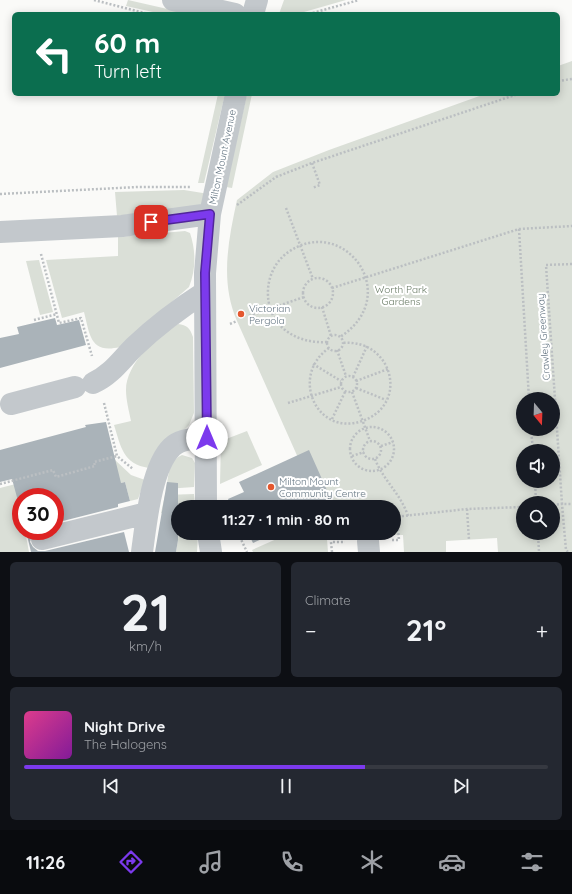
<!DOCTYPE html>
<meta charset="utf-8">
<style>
:root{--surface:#171b24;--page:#242831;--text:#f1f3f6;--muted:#9ea1a6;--line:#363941;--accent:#7c3aed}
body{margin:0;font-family:Quicksand,sans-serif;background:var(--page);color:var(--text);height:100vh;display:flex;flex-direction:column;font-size:15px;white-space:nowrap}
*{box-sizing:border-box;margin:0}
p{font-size:13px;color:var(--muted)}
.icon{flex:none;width:22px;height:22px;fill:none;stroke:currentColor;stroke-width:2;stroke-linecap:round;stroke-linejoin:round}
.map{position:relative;height:552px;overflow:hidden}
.side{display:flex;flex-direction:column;gap:10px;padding:10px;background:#0d0f14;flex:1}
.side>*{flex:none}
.guide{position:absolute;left:12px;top:12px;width:548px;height:84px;border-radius:6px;box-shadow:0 2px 10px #0003;background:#0b6e4f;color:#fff;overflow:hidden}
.needle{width:26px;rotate:161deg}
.fabs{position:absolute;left:516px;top:392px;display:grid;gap:8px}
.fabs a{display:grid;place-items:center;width:44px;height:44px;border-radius:50%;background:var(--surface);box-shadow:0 2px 10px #0003;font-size:20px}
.speed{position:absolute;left:12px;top:488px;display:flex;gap:8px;font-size:20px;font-weight:700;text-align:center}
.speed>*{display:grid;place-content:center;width:52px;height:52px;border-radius:50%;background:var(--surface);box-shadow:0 2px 10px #0003;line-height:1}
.speed .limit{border:6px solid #d22;background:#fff;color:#111}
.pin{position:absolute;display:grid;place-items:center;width:34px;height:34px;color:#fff;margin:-17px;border-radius:8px;box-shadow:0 2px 6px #0006}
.me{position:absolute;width:44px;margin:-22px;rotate:0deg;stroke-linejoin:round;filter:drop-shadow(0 0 3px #0008)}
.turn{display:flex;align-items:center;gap:14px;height:84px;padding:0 16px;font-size:18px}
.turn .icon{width:52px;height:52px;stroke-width:2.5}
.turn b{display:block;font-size:28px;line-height:34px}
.big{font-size:30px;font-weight:700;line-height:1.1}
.side .card{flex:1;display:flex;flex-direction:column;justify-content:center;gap:6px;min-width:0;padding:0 14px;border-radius:6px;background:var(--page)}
.side .dial{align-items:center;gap:0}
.dial b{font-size:52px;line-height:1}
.song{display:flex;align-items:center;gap:12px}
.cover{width:48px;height:48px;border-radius:6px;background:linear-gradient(135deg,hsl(330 70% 55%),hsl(290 70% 35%))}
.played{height:4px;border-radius:2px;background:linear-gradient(90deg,var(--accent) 65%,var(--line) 65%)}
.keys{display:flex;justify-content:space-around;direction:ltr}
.heat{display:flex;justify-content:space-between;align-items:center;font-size:22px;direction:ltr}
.side .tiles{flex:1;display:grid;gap:10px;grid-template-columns:1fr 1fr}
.card:last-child{grid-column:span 2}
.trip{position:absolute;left:171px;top:500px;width:230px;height:40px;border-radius:20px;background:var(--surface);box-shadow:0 2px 10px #0003;font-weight:700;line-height:40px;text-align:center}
.tabs{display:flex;height:64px;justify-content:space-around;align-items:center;background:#090b0e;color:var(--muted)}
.tabs .icon{width:28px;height:28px}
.tabs .current{color:var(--accent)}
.tabs b{font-size:18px;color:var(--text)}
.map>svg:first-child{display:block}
</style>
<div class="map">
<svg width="572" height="552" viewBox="0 0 572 552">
<rect width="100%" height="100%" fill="#fafaf8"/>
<!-- green -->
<path fill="#dadfd7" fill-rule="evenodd" d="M128,0L185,13V14H162L126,6Z
M284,0H346L297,14H279Z
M572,61V552H498L497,538L446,541V552H404L403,535L369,534L354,538L327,539L328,552H253L252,550L290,533H394V507H320L237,321C220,281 228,242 237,200L273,172L329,150L485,94H558V66ZM523,399H553V429H523ZM523,451H553V481H523ZM523,503H553V533H523Z
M218,94H225L204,183H198Z
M247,94H252L232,188L226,187Z
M184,190L209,194L201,206L117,216L115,192Z
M185,231L190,233C196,251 196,270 189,287L120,347C90,354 90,335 84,312L62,318L46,260L118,256V237Z
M39,260L53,312L40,315L26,261Z
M178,324C187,325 190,328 193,337L194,413L189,425L149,468C123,464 121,447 114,425L131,421C129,411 126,400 126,390C126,364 156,336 178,324Z
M247,431L262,465L220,484L221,441Z
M182,455L192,458L195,463L194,487L166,489C169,475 168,461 182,455Z
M114,459L131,475L145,480L138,499L130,501L125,482L55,500V497H21V531H25L29,552H0V488Z
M194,494L195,507H178V516L161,513L165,495Z
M179,533H198L197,552H176Z"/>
<!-- building -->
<path fill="#aab3b9" d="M55,318L57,325L79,320L86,345L0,368V338L19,334L17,327Z
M106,422L121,483L125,482L130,501L118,504V507L55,523V497H21V512L12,479L0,482V450L86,427L85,425Z
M309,450L334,506L231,507L228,499L244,492L239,482Z
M167,482L178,483V540L176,552H155Z
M26,531H33L30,542L33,547L38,551H45L124,532L129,552H31Z
M248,533H275L253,543Z"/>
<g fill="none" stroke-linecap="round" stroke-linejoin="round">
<!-- path -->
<path stroke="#bbbfc2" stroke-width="2.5" stroke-dasharray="2 2" stroke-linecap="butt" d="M94,0L148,14
M309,14L359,0
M558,81L572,79
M312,163L320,185L312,188
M0,194L138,187H191
M237,205L276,177L312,163L518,94
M286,208L313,279
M519,229L529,399
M41,254L59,323L81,318L92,356
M572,264L546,265L562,504H572
M303 293a15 15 0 1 1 30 0a15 15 0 1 1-30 0Z
M332,288L519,229L572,226
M322,307L331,336
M249,316L304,297
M34,320L57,314
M230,324L237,321
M327 343a8 8 0 1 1 16 0a8 8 0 1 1-16 0Z
M327,342C295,344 266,325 268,289C269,275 276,261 287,253C343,212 405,295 340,337
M329,348C289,376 317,437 362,421C410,405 393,338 342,343
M337,350L346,376
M313,364L341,381
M341 384a8 8 0 1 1 16 0a8 8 0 1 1-16 0Z
M353,377L367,346
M356,381L388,369
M356,388L386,400
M352,392L370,441
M104,403L117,456L133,469
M288,403L341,387
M332,419L345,392
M350 449a22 22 0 1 1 44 0a22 22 0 1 1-44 0Z
M531,429L533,451
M363 450a9 9 0 1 1 18 0a9 9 0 1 1-18 0Z
M381,446L393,442
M352,456L364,452
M375,459C383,480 401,494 408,516
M535,481L536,503
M0,484L53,470L56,477L95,466L94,462L117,456
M553,505L562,504L566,550L568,552
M467,509L469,540
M394,517L467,509L523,507
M238,533L247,552
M538,533L539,552
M392,540H399L397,517
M332,552L331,542H345"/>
<!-- minor -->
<path stroke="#c3c8cc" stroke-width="22" d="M173,0L235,14
M253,14L257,0
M0,232L122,226L210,214
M93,383C111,375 121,360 134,347C156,326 180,308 205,292
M11,404L75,387
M206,507L205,273L210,214L236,94
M208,533L211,552
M42,539L147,513
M368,541L369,552
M142,552C146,524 151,467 172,447C180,439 196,438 207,438"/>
</g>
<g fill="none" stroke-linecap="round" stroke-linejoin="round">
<!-- route casing -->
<g stroke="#51269a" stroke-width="10">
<path id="route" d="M151,222L210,214L205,273L207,438"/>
</g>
<!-- route -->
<use href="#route" stroke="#7c3aed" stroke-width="7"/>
</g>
<!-- markers -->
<g fill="#e4572e" stroke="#fff" stroke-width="1.5">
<circle cx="241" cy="314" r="4"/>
<circle cx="271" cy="487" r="4"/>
</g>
<g text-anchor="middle" stroke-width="4" stroke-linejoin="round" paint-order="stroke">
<!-- street labels -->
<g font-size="10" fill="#657683" stroke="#fff">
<text transform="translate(222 157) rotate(-78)" y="4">Milton Mount Avenue</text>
<text transform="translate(543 337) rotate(-94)" y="4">Crawley Greenway</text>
</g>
<!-- park labels -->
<g font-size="10" fill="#687a64" stroke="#fff">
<text x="401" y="293">Worth Park<tspan x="401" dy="12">Gardens</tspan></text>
</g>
<!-- poi labels -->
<g font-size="10" fill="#657683" stroke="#fff" text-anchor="start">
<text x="249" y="312">Victorian<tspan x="249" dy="12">Pergola</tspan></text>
<text x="279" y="485">Milton Mount<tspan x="279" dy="12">Community Centre</tspan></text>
</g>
</g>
</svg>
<div class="fabs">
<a><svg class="needle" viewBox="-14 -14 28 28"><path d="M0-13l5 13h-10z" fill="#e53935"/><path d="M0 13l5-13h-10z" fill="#9ea1a6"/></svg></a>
<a><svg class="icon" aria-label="sound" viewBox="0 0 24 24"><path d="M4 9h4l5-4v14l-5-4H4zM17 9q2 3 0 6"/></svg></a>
<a><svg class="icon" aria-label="search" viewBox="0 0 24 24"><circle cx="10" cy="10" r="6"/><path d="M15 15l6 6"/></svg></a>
</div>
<div class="speed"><div class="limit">30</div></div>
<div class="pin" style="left:151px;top:222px;background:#d93025"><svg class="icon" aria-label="arrive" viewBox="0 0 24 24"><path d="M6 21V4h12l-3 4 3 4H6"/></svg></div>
<svg class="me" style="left:207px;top:438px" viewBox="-20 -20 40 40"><circle r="19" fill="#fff"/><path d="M0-13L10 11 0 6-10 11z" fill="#7c3aed"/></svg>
<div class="trip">11:27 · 1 min · 80 m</div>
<div class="guide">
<div class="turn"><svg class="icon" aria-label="left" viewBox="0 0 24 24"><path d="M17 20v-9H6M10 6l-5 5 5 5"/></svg><div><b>60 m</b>Turn left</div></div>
</div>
</div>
<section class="side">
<div class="tiles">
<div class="card dial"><b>21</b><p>km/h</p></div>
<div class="card"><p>Climate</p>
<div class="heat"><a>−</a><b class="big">21°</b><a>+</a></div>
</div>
<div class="card">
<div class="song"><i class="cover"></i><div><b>Night Drive</b><p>The Halogens</p></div></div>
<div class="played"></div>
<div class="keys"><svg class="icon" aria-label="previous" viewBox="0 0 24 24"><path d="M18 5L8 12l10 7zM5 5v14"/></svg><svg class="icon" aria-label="pause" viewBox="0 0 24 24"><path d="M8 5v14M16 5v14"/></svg><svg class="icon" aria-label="next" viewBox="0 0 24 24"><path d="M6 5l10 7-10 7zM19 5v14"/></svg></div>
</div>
</div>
</section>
<nav class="tabs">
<b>11:26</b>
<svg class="icon current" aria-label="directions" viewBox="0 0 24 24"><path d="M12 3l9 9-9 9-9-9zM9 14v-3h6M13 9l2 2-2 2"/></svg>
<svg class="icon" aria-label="music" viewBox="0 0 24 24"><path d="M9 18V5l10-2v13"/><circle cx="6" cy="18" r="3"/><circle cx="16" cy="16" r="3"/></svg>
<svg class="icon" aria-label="phone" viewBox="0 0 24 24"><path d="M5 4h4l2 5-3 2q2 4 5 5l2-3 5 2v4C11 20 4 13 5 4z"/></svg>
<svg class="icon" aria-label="climate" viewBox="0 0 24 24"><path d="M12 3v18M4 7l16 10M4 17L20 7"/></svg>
<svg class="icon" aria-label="car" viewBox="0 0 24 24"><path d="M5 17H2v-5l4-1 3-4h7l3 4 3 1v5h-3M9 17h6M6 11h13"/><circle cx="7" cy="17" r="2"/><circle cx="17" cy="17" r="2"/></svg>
<svg class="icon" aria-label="filters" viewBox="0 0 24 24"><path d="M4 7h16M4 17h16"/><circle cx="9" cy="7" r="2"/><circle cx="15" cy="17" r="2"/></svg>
</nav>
